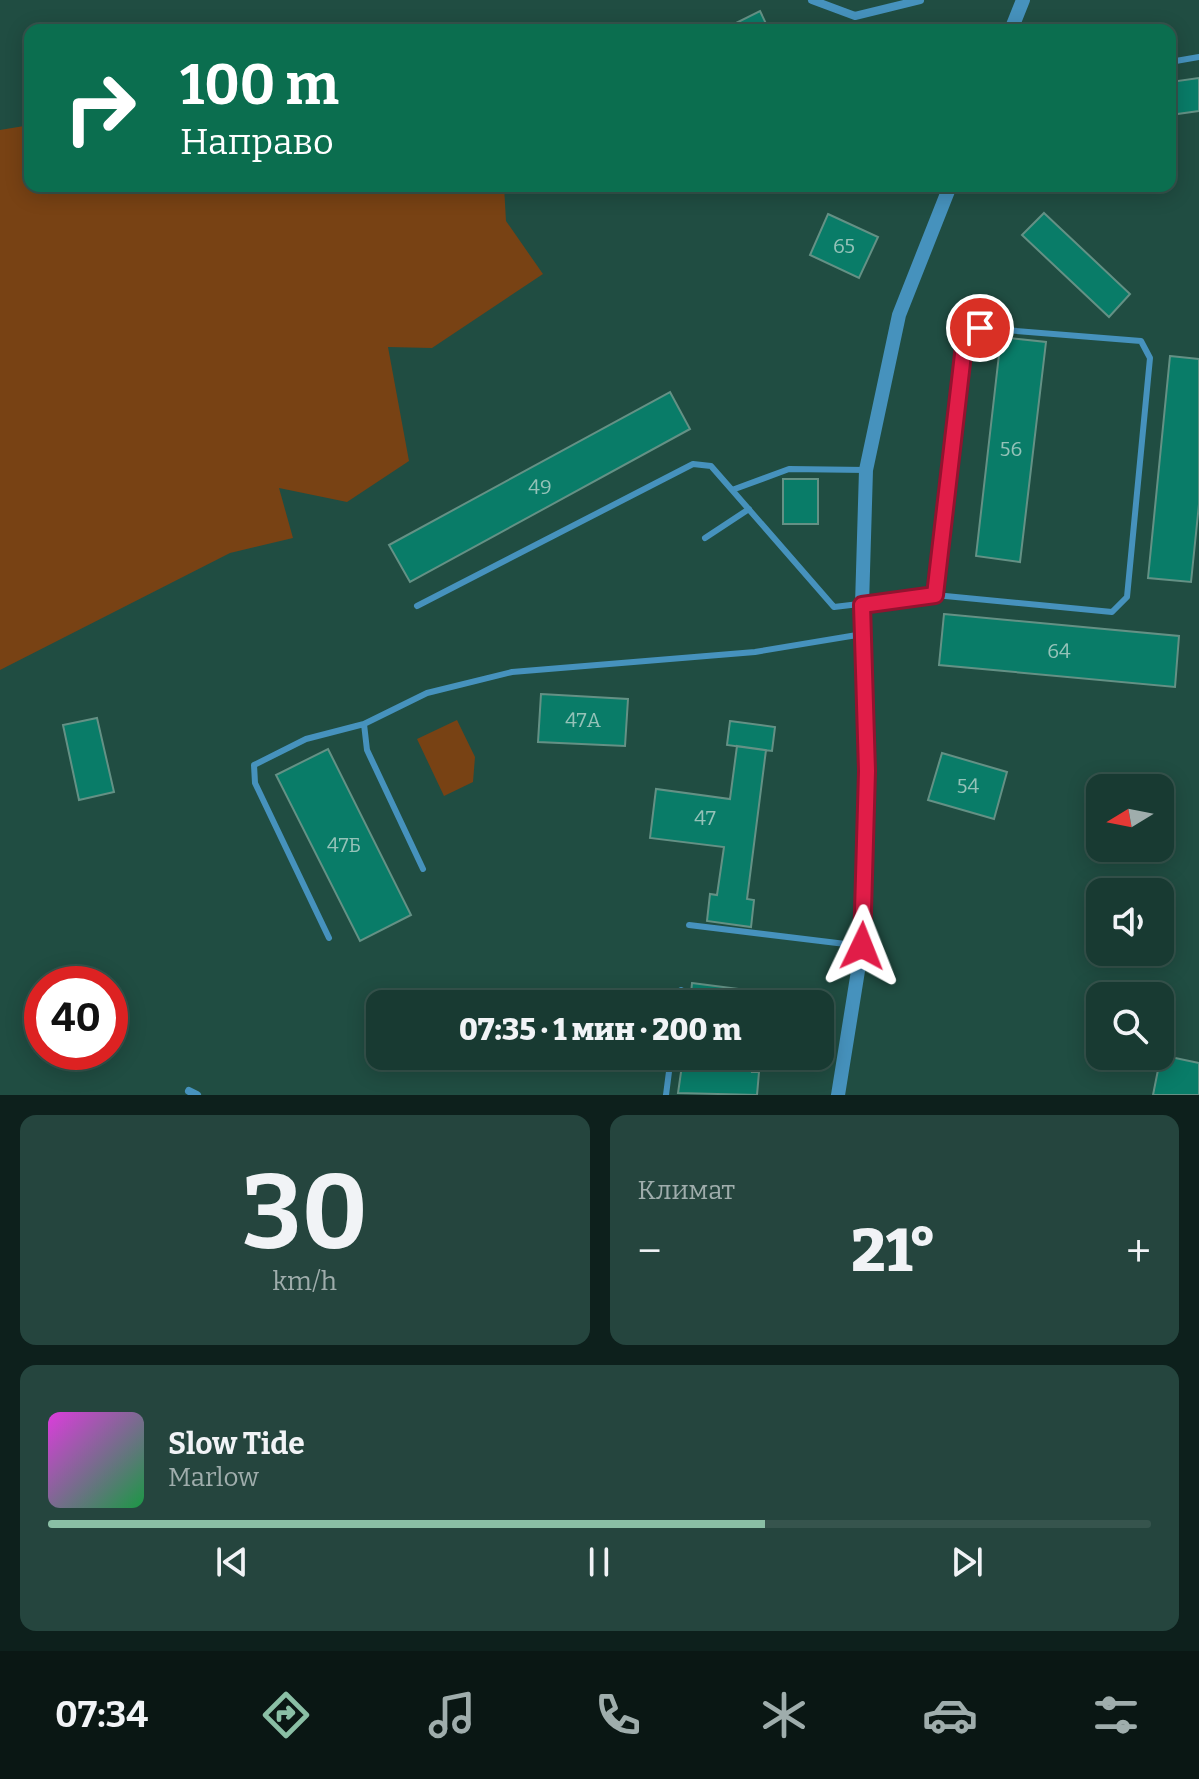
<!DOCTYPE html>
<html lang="ru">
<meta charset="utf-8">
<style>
:root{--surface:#183a32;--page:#25453e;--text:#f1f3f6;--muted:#9fadac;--line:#36544d;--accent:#8abfa5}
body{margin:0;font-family:Bitter,serif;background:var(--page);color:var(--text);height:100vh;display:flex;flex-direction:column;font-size:30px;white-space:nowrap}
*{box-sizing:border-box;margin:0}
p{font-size:26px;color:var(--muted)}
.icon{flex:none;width:44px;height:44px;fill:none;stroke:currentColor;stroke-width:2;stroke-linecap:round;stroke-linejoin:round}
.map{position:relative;height:1095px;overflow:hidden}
.details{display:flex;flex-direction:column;gap:20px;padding:20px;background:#0d201c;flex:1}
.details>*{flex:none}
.banner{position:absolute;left:24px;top:24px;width:1152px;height:168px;border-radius:16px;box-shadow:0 4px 20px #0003,0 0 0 2px var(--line);background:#0b6e4f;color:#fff;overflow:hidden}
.needle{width:52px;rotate:260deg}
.fabs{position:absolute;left:1086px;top:774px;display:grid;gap:16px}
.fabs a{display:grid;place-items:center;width:88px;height:88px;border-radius:16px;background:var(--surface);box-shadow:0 4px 20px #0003,0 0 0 2px var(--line);font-size:40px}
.speed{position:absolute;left:24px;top:966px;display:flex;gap:16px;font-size:40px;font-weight:700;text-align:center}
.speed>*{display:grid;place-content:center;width:104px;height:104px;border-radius:50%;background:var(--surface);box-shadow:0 4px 20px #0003,0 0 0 2px var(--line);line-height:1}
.speed .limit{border:12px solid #d22;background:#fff;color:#111}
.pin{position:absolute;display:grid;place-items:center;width:68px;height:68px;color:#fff;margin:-34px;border:4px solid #fff;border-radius:50%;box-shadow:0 2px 8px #0007}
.me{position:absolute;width:88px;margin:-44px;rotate:2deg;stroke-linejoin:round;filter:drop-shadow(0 0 6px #0008)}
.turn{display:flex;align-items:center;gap:28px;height:168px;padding:0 24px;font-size:36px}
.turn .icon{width:104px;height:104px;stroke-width:2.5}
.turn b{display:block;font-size:56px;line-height:68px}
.big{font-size:60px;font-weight:800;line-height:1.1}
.details .widget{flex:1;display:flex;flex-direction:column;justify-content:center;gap:12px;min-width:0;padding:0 28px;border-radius:16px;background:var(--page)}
.details .dial{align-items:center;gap:0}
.dial b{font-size:104px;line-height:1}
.song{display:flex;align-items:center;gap:24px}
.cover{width:96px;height:96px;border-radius:12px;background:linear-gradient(135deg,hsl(300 70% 55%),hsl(140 70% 35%))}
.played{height:8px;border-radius:4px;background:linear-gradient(90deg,var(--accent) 65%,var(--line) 65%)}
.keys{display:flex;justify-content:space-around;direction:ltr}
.heat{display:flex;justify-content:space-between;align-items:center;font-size:44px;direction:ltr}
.details .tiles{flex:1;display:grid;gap:20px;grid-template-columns:1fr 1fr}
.widget:last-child{grid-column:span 2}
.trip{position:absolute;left:366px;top:990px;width:468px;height:80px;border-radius:16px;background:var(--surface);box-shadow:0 4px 20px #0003,0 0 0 2px var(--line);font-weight:800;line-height:80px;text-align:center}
.tabs{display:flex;height:128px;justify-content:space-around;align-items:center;background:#0a1714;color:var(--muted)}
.tabs .icon{width:56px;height:56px}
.tabs .selected{color:var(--accent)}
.tabs b{font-size:36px;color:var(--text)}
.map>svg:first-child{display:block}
</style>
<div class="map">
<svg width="1199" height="1095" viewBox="0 0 1199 1095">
<rect width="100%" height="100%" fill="#204d42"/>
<!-- green -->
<path fill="#784214" d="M30,125V186H504L506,221L543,274L432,348L388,347L409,461L347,502L279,488L293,538L230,553L0,670V130Z
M457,720L475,757L473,782L444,796L417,739Z"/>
<!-- building -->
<path fill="#097c68" stroke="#649185" stroke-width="2" d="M760,11L769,30H722Z
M1199,78V111L1170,115V82Z
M1044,213L1130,294L1109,317L1022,235Z
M828,214L878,237L859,278L810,255Z
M1001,337L1046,342L1020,562L976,556Z
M1170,356L1199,359V504L1191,582L1148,578Z
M670,392L690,429L410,582L389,545Z
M783,479H818V524H783Z
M944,614L1179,636L1175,687L939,665Z
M541,694L628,699L625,746L538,742Z
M97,718L114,792L79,800L63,725Z
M730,721L775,727L772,751L727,745Z
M737,746L766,750L747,899L754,900L751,927L707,921L710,894L717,895L724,847L650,838L656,789L730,799Z
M328,749L411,915L360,941L276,775Z
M942,753L1007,772L994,819L928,800Z
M692,983L770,993L769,1004H690Z
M1161,1055L1199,1063V1095H1153Z
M701,1056H754L752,1072H759L757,1095L678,1093L682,1065L699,1067Z"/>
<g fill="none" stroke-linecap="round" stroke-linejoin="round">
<!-- service -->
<path stroke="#4692bd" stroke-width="6" d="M1170,62L1199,57
M732,490L834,607L935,595L1112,612L1127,597L1150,358L1141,341L980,328L965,337L935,595
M705,538L749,509
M417,606L693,464L711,466L732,490L789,469L866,470
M364,724L367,750L423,869
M689,925L862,946
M329,938L255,783L254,765L306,739L364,724L427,693L512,672L755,652L863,634
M679,1004L681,990
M666,1095L671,1056"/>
<!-- minor -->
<path stroke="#4692bd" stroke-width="8" d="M812,0L855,16L920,0
M189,1091L197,1095"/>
<!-- tertiary -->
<path stroke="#4692bd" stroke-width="14" d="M1011,30L1023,0
M838,1095L862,946L867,771L862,605L866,470L899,315L950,186"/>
</g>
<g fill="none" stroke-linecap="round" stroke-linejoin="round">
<!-- route casing -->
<g stroke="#92132f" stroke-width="20">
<path id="route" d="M862,946L867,771L862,605L935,595L965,337L980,328"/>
</g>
<!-- route -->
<use href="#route" stroke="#e11d48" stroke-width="14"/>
</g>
<g text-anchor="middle" stroke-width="8" stroke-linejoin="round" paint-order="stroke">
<!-- number labels -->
<g font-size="20" fill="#94c2b8">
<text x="844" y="253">65</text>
<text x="1011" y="456">56</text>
<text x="540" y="494">49</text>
<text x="1059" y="658">64</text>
<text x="583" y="727">47А</text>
<text x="968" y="793">54</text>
<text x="705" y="825">47</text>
<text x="344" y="852">47Б</text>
</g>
</g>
</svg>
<div class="fabs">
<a><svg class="needle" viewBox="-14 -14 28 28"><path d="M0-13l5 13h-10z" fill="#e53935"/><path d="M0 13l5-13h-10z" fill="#9fadac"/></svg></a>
<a><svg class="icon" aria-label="sound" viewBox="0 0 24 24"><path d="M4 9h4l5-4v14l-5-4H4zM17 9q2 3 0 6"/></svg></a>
<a><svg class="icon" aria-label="search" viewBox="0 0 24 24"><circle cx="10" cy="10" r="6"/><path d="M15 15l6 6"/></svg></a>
</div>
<div class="speed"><div class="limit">40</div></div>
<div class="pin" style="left:980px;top:328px;background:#d93025"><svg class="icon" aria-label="arrive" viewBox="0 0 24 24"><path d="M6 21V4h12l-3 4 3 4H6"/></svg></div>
<svg class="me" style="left:862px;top:946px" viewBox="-20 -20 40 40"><path d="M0-17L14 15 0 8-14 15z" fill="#e11d48" stroke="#fff" stroke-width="4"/></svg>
<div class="trip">07:35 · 1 мин · 200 m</div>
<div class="banner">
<div class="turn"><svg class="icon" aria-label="right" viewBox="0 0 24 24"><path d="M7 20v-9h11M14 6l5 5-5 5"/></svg><div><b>100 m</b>Направо</div></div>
</div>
</div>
<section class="details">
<div class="tiles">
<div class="widget dial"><b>30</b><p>km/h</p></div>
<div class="widget"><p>Климат</p>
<div class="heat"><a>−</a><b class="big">21°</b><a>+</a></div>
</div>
<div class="widget">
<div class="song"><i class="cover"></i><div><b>Slow Tide</b><p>Marlow</p></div></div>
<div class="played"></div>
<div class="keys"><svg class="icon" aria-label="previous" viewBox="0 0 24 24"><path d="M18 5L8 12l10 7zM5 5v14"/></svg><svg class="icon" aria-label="pause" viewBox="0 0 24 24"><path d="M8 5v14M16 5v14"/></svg><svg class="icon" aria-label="next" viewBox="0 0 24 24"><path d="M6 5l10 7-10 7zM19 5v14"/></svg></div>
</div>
</div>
</section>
<nav class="tabs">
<b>07:34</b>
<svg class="icon selected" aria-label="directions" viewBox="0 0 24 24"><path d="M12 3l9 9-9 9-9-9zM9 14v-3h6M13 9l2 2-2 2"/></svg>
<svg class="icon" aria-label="music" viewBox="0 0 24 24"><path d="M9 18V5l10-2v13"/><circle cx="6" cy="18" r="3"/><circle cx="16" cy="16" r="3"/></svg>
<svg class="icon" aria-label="phone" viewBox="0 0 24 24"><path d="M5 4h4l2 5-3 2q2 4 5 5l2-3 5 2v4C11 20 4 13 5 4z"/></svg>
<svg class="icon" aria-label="climate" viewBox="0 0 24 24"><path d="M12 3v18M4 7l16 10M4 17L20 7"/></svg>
<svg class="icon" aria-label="car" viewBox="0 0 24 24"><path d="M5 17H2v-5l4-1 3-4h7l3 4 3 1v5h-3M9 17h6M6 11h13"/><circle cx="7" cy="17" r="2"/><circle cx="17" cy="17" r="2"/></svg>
<svg class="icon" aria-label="filters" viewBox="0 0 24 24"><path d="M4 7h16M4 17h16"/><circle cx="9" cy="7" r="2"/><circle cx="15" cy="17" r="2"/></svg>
</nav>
